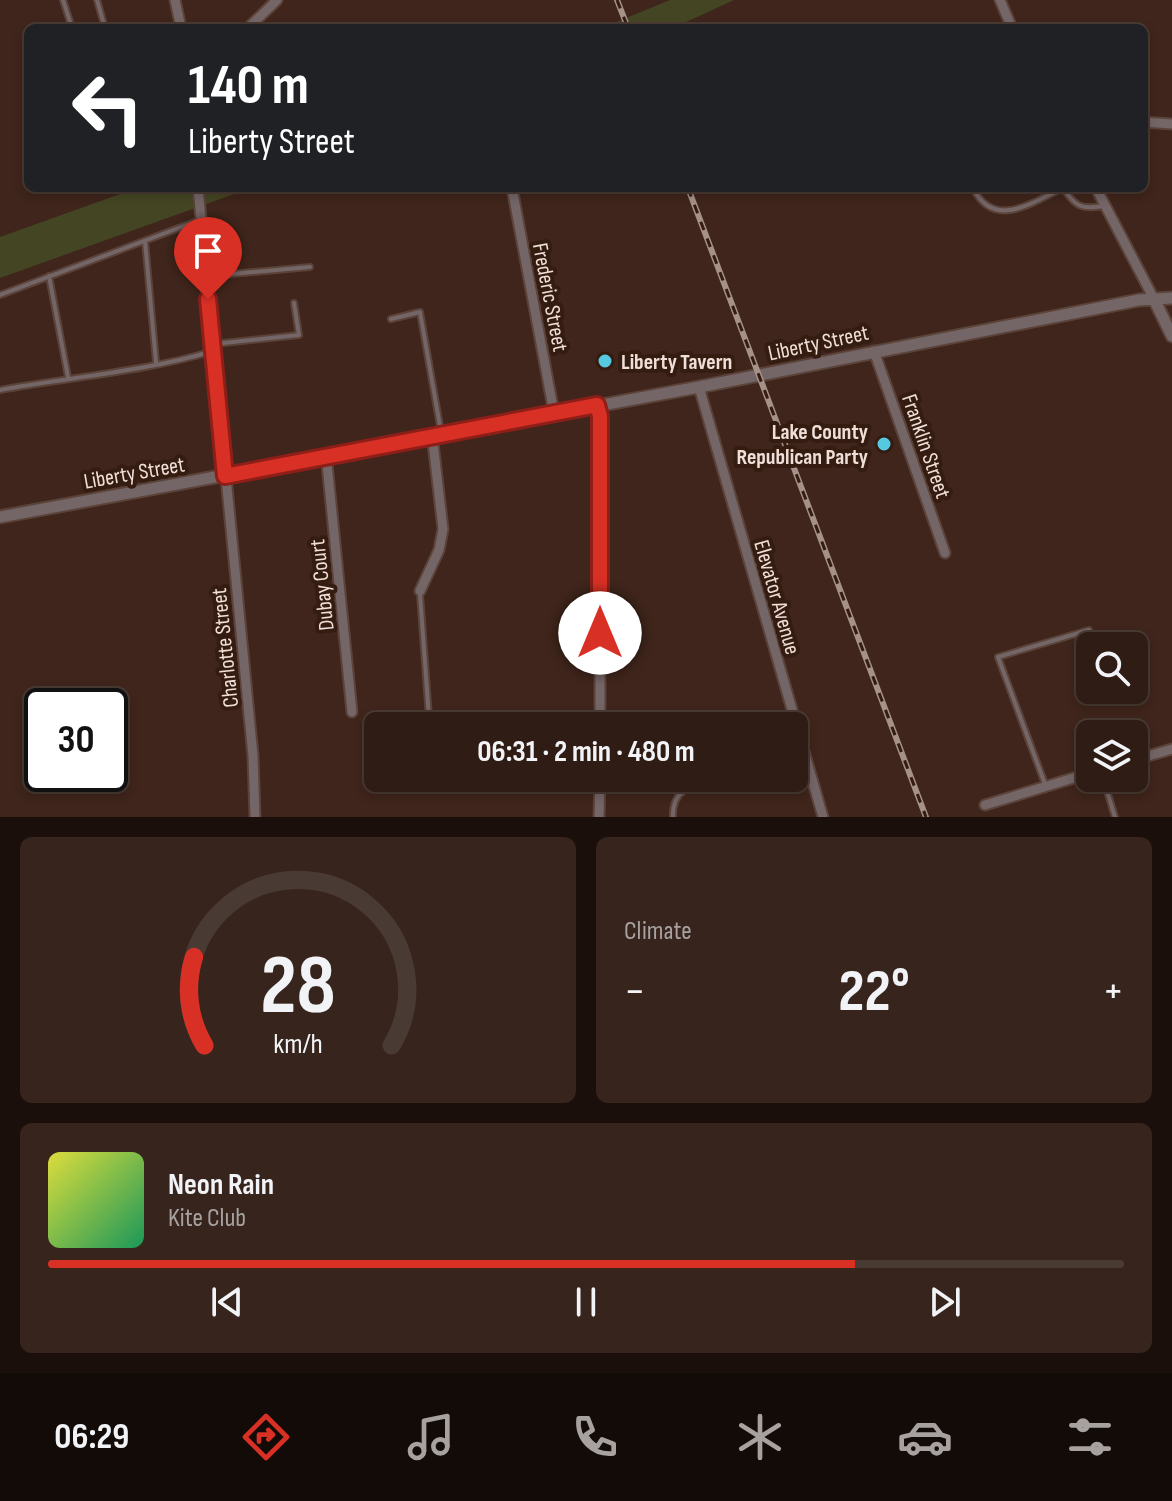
<!DOCTYPE html>
<meta charset="utf-8">
<style>
:root{--surface:#2f1c14;--page:#37251d;--text:#f1f3f6;--muted:#a7a1a0;--line:#4a3a34;--accent:#d93025}
body{margin:0;font-family:"Sofia Sans Condensed",sans-serif;background:var(--page);color:var(--text);height:100vh;display:flex;flex-direction:column;font-size:30px;white-space:nowrap}
*{box-sizing:border-box;margin:0}
p{font-size:26px;color:var(--muted)}
.icon{flex:none;width:44px;height:44px;fill:none;stroke:currentColor;stroke-width:2;stroke-linecap:round;stroke-linejoin:round}
.map{position:relative;height:817px;overflow:hidden}
.drawer{display:flex;flex-direction:column;gap:20px;padding:20px;background:#1a0f0b;flex:1}
.drawer>*{flex:none}
.hud{position:absolute;left:24px;top:24px;width:1124px;height:168px;border-radius:12px;box-shadow:0 4px 12px #0003,0 0 0 2px var(--line);background:#202124;color:#fff;overflow:hidden}
.fabs{position:absolute;left:1076px;top:632px;display:grid;gap:16px}
.fabs a{display:grid;place-items:center;width:72px;height:72px;border-radius:12px;background:var(--surface);box-shadow:0 4px 12px #0003,0 0 0 2px var(--line);font-size:40px}
.speed{position:absolute;left:24px;top:688px;display:flex;gap:16px;font-size:40px;font-weight:700;text-align:center}
.speed>*{display:grid;place-content:center;width:104px;height:104px;border-radius:50%;background:var(--surface);box-shadow:0 4px 12px #0003,0 0 0 2px var(--line);line-height:1}
.speed .limit{border:4px solid #111;border-radius:12px;background:#fff;color:#111}
.pin{position:absolute;display:grid;place-items:center;width:68px;height:68px;color:#fff;margin:-82px -34px;border-radius:50% 50% 50% 0;rotate:-45deg;box-shadow:0 0 8px #0007}
.pin .icon{rotate:45deg}
.me{position:absolute;width:88px;margin:-44px;rotate:0deg;stroke-linejoin:round;filter:drop-shadow(0 0 6px #0008)}
.turn{display:flex;align-items:center;gap:28px;height:168px;padding:0 32px;font-size:36px}
.turn .icon{width:104px;height:104px;stroke-width:2.5}
.turn b{display:block;font-size:56px;line-height:68px}
.big{font-size:60px;font-weight:700;line-height:1.1}
.drawer .widget{flex:1;display:flex;flex-direction:column;justify-content:center;gap:12px;min-width:0;padding:0 28px;border-radius:12px;background:var(--page)}
.drawer .dial{align-items:center;gap:0}
.dial svg{height:208px;overflow:visible;fill:none;stroke:var(--line);stroke-width:7;stroke-linecap:round;text-anchor:middle}
.dial text{fill:var(--text);stroke:none}
.song{display:flex;align-items:center;gap:24px}
.cover{width:96px;height:96px;border-radius:12px;background:linear-gradient(135deg,hsl(60 70% 55%),hsl(150 70% 35%))}
.played{height:8px;border-radius:4px;background:linear-gradient(90deg,var(--accent) 75%,var(--line) 75%)}
.keys{display:flex;justify-content:space-around;direction:ltr}
.heat{display:flex;justify-content:space-between;align-items:center;font-size:44px;direction:ltr}
.drawer .tiles{flex:1;display:grid;gap:20px;grid-template-columns:1fr 1fr}
.widget:last-child{grid-column:span 2}
.trip{position:absolute;left:364px;top:712px;width:444px;height:80px;border-radius:12px;background:var(--surface);box-shadow:0 4px 12px #0003,0 0 0 2px var(--line);font-weight:700;line-height:80px;text-align:center}
.tab-bar{display:flex;height:128px;justify-content:space-around;align-items:center;background:#130b08;color:var(--muted)}
.tab-bar .icon{width:56px;height:56px}
.tab-bar .active{color:var(--accent)}
.tab-bar b{font-size:36px;color:var(--text)}
.map>svg:first-child{display:block}
</style>
<div class="map">
<svg width="1172" height="817" viewBox="0 0 1172 817">
<rect width="100%" height="100%" fill="#3f251b"/>
<!-- green -->
<path fill="#444623" d="M670,0H734L673,28H602Z
M137,188H251L0,278V237Z"/>
<g fill="none" stroke-linecap="round" stroke-linejoin="round">
<!-- service casing -->
<g stroke="#5b4339" stroke-width="8">
<path id="service" d="M63,0L72,28
M97,0L105,28
M973,188C994,230 1031,203 1063,188
M1063,188C1075,206 1081,210 1103,206
M145,241L156,362
M49,276L68,377
M208,276L310,267
M0,295L200,220
M391,319L420,312L441,432
M214,344L299,335L294,303
M0,390C71,377 143,372 213,351
M420,594L429,718
M1103,778L1115,817
M1045,784L998,657L1089,630
M673,817C672,786 696,785 721,778"/>
</g>
<!-- minor casing -->
<g stroke="#5b4339" stroke-width="13">
<path id="minor" d="M175,0L181,28
M1000,0L1012,28
M248,28L277,0
M1144,122L1172,124
M198,188L253,756L255,817
M512,188L554,413
M1096,188L1154,299
M874,351L945,553
M699,387L823,817
M597,405L600,416V726
M326,454L352,712
M420,591L439,550L443,529L432,434
M1134,760L1172,749
M985,805L1090,773
M599,817L600,778"/>
</g>
<!-- tertiary casing -->
<g stroke="#5b4339" stroke-width="15">
<path id="tertiary" d="M1154,299L1172,336
M0,517L699,387L1139,300L1172,298"/>
</g>
<!-- service -->
<use href="#service" stroke="#746567" stroke-width="4"/>
<!-- minor -->
<use href="#minor" stroke="#746567" stroke-width="9"/>
<!-- tertiary -->
<use href="#tertiary" stroke="#746567" stroke-width="11"/>
<!-- rail casing -->
<g stroke="#a69189" stroke-width="6">
<path id="rail" d="M617,0L628,28
M688,188L926,817"/>
</g>
<!-- rail -->
<use href="#rail" stroke="#341c11" stroke-width="3" stroke-dasharray="9" stroke-linecap="butt"/>
</g>
<g fill="none" stroke-linecap="round" stroke-linejoin="round">
<!-- route casing -->
<g stroke="#8d1f18" stroke-width="20">
<path id="route" d="M208,299L225,476L597,405L600,416V633"/>
</g>
<!-- route -->
<use href="#route" stroke="#d93025" stroke-width="14"/>
</g>
<!-- markers -->
<g fill="#56c9e1" stroke="#341c11" stroke-width="3">
<circle cx="605" cy="361" r="8"/>
<circle cx="884" cy="444" r="8"/>
</g>
<g text-anchor="middle" stroke-width="8" stroke-linejoin="round" paint-order="stroke">
<!-- street labels -->
<g font-size="22" fill="#f0dfd8" stroke="#341c11">
<text transform="translate(551 297) rotate(79)" y="8">Frederic Street</text>
<text transform="translate(818 342) rotate(-12)" y="8">Liberty Street</text>
<text transform="translate(927 446) rotate(71)" y="8">Franklin Street</text>
<text transform="translate(134 472) rotate(-10)" y="8">Liberty Street</text>
<text transform="translate(321 585) rotate(-96)" y="8">Dubay Court</text>
<text transform="translate(778 597) rotate(74)" y="8">Elevator Avenue</text>
<text transform="translate(224 648) rotate(-96)" y="8">Charlotte Street</text>
</g>
<!-- poi labels -->
<g font-size="22" font-weight="bold" fill="#f0dfd8" stroke="#341c11" text-anchor="start">
<text x="621" y="369">Liberty Tavern</text>
<text x="868" y="439" text-anchor="end">Lake County<tspan x="868" dy="25">Republican Party</tspan></text>
</g>
</g>
</svg>
<div class="fabs">
<a><svg class="icon" aria-label="search" viewBox="0 0 24 24"><circle cx="10" cy="10" r="6"/><path d="M15 15l6 6"/></svg></a>
<a><svg class="icon" aria-label="layers" viewBox="0 0 24 24"><path d="M12 4l9 5-9 5-9-5zM3 14l9 5 9-5"/></svg></a>
</div>
<div class="speed"><div class="limit">30</div></div>
<div class="pin" style="left:208px;top:299px;background:#d93025"><svg class="icon" aria-label="arrive" viewBox="0 0 24 24"><path d="M6 21V4h12l-3 4 3 4H6"/></svg></div>
<svg class="me" style="left:600px;top:633px" viewBox="-20 -20 40 40"><circle r="19" fill="#fff"/><path d="M0-13L10 11 0 6-10 11z" fill="#d93025"/></svg>
<div class="trip">06:31 · 2 min · 480 m</div>
<div class="hud">
<div class="turn"><svg class="icon" aria-label="left" viewBox="0 0 24 24"><path d="M17 20v-9H6M10 6l-5 5 5 5"/></svg><div><b>140 m</b>Liberty Street</div></div>
</div>
</div>
<section class="drawer">
<div class="tiles">
<div class="widget dial"><svg viewBox="0 0 100 80">
<path d="M14 69A42 42 0 1 1 86 69"/>
<path d="M14 69A42 42 0 0 1 10 35" stroke="#d93025"/>
<text x="50" y="56" font-size="32" font-weight="700">28</text>
<text x="50" y="72" font-size="11">km/h</text>
</svg></div>
<div class="widget"><p>Climate</p>
<div class="heat"><a>−</a><b class="big">22°</b><a>+</a></div>
</div>
<div class="widget">
<div class="song"><i class="cover"></i><div><b>Neon Rain</b><p>Kite Club</p></div></div>
<div class="played"></div>
<div class="keys"><svg class="icon" aria-label="previous" viewBox="0 0 24 24"><path d="M18 5L8 12l10 7zM5 5v14"/></svg><svg class="icon" aria-label="pause" viewBox="0 0 24 24"><path d="M8 5v14M16 5v14"/></svg><svg class="icon" aria-label="next" viewBox="0 0 24 24"><path d="M6 5l10 7-10 7zM19 5v14"/></svg></div>
</div>
</div>
</section>
<nav class="tab-bar">
<b>06:29</b>
<svg class="icon active" aria-label="directions" viewBox="0 0 24 24"><path d="M12 3l9 9-9 9-9-9zM9 14v-3h6M13 9l2 2-2 2"/></svg>
<svg class="icon" aria-label="music" viewBox="0 0 24 24"><path d="M9 18V5l10-2v13"/><circle cx="6" cy="18" r="3"/><circle cx="16" cy="16" r="3"/></svg>
<svg class="icon" aria-label="phone" viewBox="0 0 24 24"><path d="M5 4h4l2 5-3 2q2 4 5 5l2-3 5 2v4C11 20 4 13 5 4z"/></svg>
<svg class="icon" aria-label="climate" viewBox="0 0 24 24"><path d="M12 3v18M4 7l16 10M4 17L20 7"/></svg>
<svg class="icon" aria-label="car" viewBox="0 0 24 24"><path d="M5 17H2v-5l4-1 3-4h7l3 4 3 1v5h-3M9 17h6M6 11h13"/><circle cx="7" cy="17" r="2"/><circle cx="17" cy="17" r="2"/></svg>
<svg class="icon" aria-label="filters" viewBox="0 0 24 24"><path d="M4 7h16M4 17h16"/><circle cx="9" cy="7" r="2"/><circle cx="15" cy="17" r="2"/></svg>
</nav>
